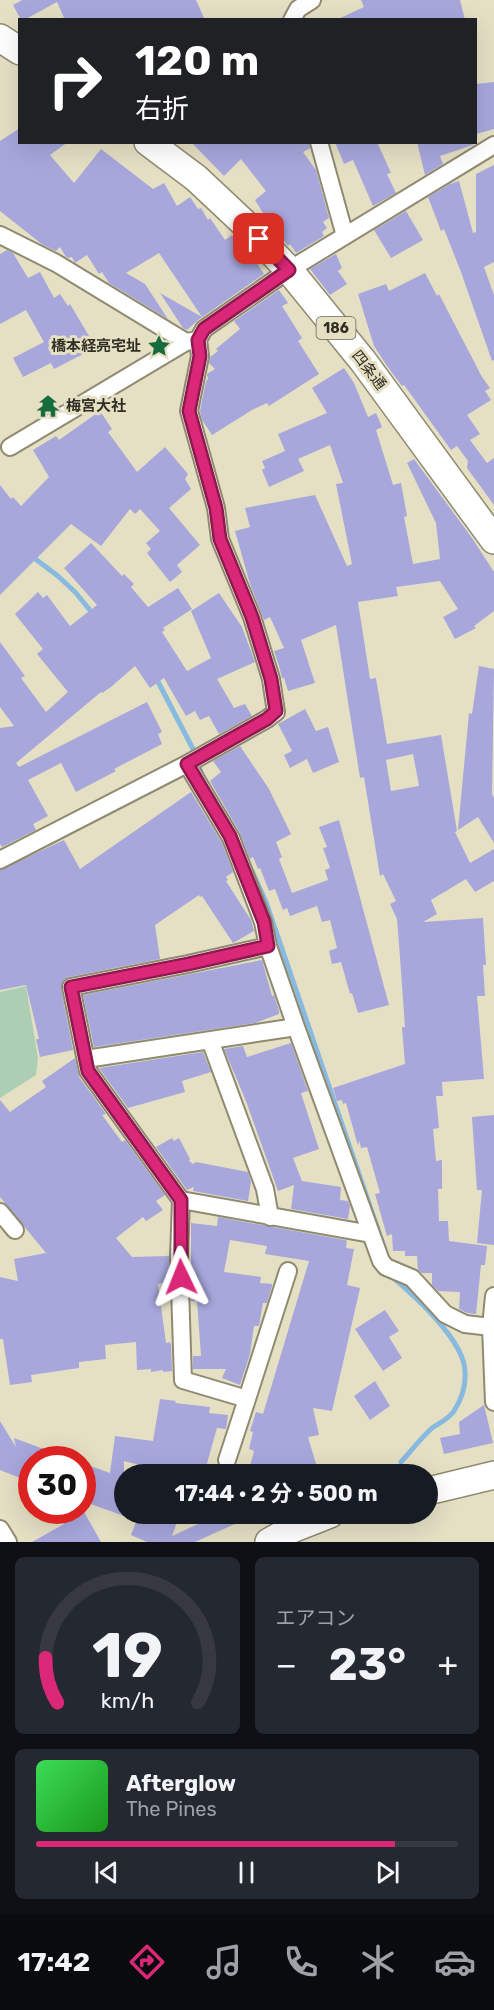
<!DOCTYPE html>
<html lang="ja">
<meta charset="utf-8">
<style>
:root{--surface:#171b24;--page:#242831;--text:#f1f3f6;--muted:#9ea1a6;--line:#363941;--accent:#db2777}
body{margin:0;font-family:Rubik,"Noto Sans JP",sans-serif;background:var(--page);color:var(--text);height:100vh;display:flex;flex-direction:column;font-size:22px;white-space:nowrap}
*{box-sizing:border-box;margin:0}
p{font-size:20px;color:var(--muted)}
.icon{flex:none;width:33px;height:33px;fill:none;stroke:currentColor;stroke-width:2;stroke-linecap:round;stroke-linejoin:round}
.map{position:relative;height:1542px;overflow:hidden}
.panel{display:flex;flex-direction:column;gap:15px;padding:15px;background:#0d0f14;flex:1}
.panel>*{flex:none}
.guide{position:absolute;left:18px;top:18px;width:459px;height:126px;border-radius:0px;box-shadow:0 6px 24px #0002;background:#202124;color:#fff;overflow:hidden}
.speed{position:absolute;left:18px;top:1446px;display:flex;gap:12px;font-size:30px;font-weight:700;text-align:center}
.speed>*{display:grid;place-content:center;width:78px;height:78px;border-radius:50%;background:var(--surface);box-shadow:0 6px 24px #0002;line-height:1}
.speed .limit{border:9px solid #d22;background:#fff;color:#111}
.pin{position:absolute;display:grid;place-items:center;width:51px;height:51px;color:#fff;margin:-26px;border-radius:12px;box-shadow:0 3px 9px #0006}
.me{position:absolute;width:66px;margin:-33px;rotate:358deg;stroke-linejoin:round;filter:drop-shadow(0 0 4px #0008)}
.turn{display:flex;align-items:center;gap:21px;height:126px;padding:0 18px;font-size:27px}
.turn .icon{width:78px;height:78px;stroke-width:2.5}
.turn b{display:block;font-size:42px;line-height:51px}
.big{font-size:45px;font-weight:700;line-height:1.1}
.panel .widget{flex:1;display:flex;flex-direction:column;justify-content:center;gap:9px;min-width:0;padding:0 21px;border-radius:9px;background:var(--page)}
.panel .dial{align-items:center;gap:0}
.dial svg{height:156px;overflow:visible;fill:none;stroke:var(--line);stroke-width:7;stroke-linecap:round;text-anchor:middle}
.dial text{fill:var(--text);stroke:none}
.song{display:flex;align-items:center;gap:18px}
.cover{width:72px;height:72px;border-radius:9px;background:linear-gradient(135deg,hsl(130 70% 55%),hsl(120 70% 35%))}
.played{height:6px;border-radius:3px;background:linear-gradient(90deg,var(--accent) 85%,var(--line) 85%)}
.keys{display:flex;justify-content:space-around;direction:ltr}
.heat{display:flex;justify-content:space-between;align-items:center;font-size:33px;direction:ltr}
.panel .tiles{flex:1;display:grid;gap:15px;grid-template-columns:1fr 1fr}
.widget:last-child{grid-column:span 2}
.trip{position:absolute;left:114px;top:1464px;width:324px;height:60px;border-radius:30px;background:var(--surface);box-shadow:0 6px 24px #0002;font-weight:700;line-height:60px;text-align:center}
.tabs{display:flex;height:96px;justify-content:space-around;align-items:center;background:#090b0e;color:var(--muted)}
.tabs .icon{width:42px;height:42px}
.tabs .selected{color:var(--accent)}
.tabs b{font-size:27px;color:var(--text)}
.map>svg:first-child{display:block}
</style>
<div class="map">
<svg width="494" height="1542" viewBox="0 0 494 1542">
<rect width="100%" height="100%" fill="#e5e0c4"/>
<!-- green -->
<path fill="#acceb4" d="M26,986L38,1058L36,1075L0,1098V992Z"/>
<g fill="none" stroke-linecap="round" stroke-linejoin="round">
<!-- stream -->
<path stroke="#88b9df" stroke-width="5" d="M30,555L58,576L76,593L93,614
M155,676L193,749L202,775
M252,871L266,902L385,1250
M391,1276C414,1295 465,1341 465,1372C466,1386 461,1400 454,1411C449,1419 439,1423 432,1428C421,1438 411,1451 401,1462"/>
</g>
<!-- building -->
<path fill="#a7a7dc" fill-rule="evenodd" d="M22,0H196L205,20H65L57,2L24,20H21L13,5Z
M361,0H460L465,20H336L364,7Z
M494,82V129L476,134V84Z
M20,128V142H68L50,155L74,183L101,149L153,189L164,183L177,206L190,197L198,209L201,208L208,220L210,218L225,240L232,235L237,242L239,241L247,249L264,274L198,320L187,330L183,328L160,293L202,317L159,253L126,273L145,284L168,319L109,283L102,272L99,274L87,255L75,263L72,257L69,258L66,257L60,247L56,251L43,245L0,211V141Z
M191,142H309L310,148L303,152L316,170L329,218L323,222L327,228L322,232L324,236L296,253L290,244L288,246L278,232L276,233L270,228L261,214L263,213L255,200L266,191L241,159L224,176Z
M335,142H377L391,173L387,174L396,193L373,206L353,160L344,164Z
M417,142H473V145L440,156L443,164L425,175Z
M494,165V262L484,267L494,295V360L492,361L461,272L444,229L441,231L428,197L450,184L459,181L473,233L476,232V174Z
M406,211L423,240L391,258L374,230Z
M7,250L13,253L28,278L40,272L54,298L60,294L68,306L70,304L89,336L95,348L54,369L51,363L23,377L13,358L44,342L26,310L0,324V254Z
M336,254L342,268L338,271L347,284L330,295L310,269Z
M425,273L437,296L439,294L482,377L490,388L485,391L491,400L467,415L480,434L470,440L487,463L494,458V505L467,468L468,461L457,446L451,450L404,385L402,386L387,366L374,346L358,294L386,284L389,291Z
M279,290L288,303L282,306L302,338L298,341L319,374L269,406L267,403L252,410L212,435L202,420L200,411L206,381L208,379L207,374L215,369L209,363L210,357L218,351L216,349L240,329L234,321Z
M344,368L354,383L368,417L376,413L382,427L376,430L393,485L401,483L407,516L404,517L413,564L440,559L436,523L407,463L414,459L472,538L494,572V611L474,626L476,628L455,639L443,617L458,609L440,581L396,587L398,596L358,602L370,679L376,678L387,744L441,735L457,831L455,832L470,863L494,849V881L475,892L466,879L431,900L437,914L423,922L483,918L486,965H483L485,996H477L484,1079L442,1082L443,1096H436L439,1128L433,1129L436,1161L442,1160V1189H438L439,1221H448L449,1241L487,1246L485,1265H481L476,1314L467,1313L459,1309L460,1292L438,1291L432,1285V1273H422L418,1270L417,1256H405V1251H393L392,1234L387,1236L375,1194L380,1193L367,1147L361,1148L359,1140L358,1146L346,1103L343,1104L342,1100L337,1101L333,1088L405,1064L402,1027H405L399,944L397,919L390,904L396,901L383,874L380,876L364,777L360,778L336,625L301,640L315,683L288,691L284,678H282L279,666L274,651L284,648L270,617L264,620L250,584L235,531L250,527L245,508L315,495L347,566L352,564L336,484L343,483L330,445L298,459L304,471L269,487L262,470L265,468L262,461L285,451L278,434L327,413L312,388ZM413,754L419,786L391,791L386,760Z
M100,411L112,429L108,432L137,472L165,447L188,474L185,479L191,489L169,508L200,545L177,565L182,572L170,582L147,553L151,549L146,543L160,531L140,509L135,514L130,509L101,546L71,524L0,595V485L11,499L13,497L21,506L49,477L33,450L56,436L59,440Z
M91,543L122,576L124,574L134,584L131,587L148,607L178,588L192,609L163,628L165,630L162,632L187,671L211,658L191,611L219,593L242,627L255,662L217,679L234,708L245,704L252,716L219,734L209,716L200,720L195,711L186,716L164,678L150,688L135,666L111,687L102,693L101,692L16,763L19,767L147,702L162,732L158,734L162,744L114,769L116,771L76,792L61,763L28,780L48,816L33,824L36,830L2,847L0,844V728L14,726L0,707V642L25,676L21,678L46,712L68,692L37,654L43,649L15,614L38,592L43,598L47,595L70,626L97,605L64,568Z
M479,666L494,669L492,794L494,798V843L478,817L458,830L469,713L472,714Z
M305,709L316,731L328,727L339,762L313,773L307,759L290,768L284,755L292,751L278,724Z
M240,746L269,789L291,834L276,842L282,857L279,859L292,893L328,880L325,870L330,868L323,848L327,847L319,827L339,820L389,1005L358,1013L352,993L350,994L341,962L332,964L329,951L337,948L330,920L322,922L317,906L290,916L287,908L283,910L275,889L269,891L260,868L258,869L253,857L250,859L240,833L210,781L221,772L213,761Z
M191,792L222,843L233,872L226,877L228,880L226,881L251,920L254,931L233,943L202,896L200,897L199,895L155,925L160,959L69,977L64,980L61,989L73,1050L40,1057L36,1039H39L26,985L0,990V870L64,840L80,869Z
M262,960L272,996L274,995L279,1011V1014L255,1023L94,1047L83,995Z
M291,1043L308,1091L301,1093L319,1149L293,1158L302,1181L341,1187L340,1200L348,1201L350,1206L348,1219L291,1209L294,1185L278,1191L246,1101L224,1049L243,1046L247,1057Z
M203,1052L211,1072L182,1081L185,1092L128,1108L99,1068Z
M75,1058L79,1077L106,1114L102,1115L122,1142L125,1140L165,1195L156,1201L163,1210L146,1221L143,1217L116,1238L132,1257L169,1256V1282L158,1284L166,1343L170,1342L171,1345L172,1371L163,1372V1370L151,1372V1369L137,1370L136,1342L105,1345L106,1359L79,1362V1368L31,1375L32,1382L10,1385L3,1339H0V1277L18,1281L14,1259L46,1253L0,1197V1100L10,1112L46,1087L42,1081Z
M494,1115V1245L477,1243L482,1190H477L472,1117Z
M172,1138L174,1141L179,1138L190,1159L189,1161L193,1164L196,1162L248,1172L251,1182L248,1201L193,1191L194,1187L187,1190L156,1147Z
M218,1217L345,1240L347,1241L346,1248L354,1249L347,1285L360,1288L332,1411L313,1408L319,1435L308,1437L316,1464L289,1472L288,1474H248L254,1451L249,1449L253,1432L250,1431L256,1412L263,1414L309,1261L265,1254L267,1246L230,1240L224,1272L261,1277L260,1283L272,1284V1286L267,1303H263L259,1326H254L250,1354L240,1385L222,1378L226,1369H193V1356H201L197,1301H191V1223L217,1226Z
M385,1310L399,1331L389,1337L402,1358L383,1371L355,1329Z
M375,1381L390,1406L370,1420L354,1396Z
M160,1399L176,1401L175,1403L210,1407L209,1413L228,1415L226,1429L217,1428L204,1474H173L124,1461V1516L82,1501V1463L110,1473L115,1436L153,1441Z
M484,1405L493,1443L444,1454L440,1438L460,1434L459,1422Z
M0,1421L16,1447L14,1438L68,1458V1460H32V1498H22L20,1478L0,1470Z
M57,1510H83L101,1542H32L64,1524Z
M139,1514H180L172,1536L220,1514H257L195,1542H147L131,1535Z"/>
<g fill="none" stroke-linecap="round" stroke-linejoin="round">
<!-- minor casing -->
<g stroke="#8f8a70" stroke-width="20">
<path id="minor" d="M292,20L298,9L312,0
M319,142L345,236
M0,235L56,263L186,342L198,340
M10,447L186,342
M187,764L267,719L276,712L271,679L252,617L220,539L216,508L189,411L200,356L198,340L204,329L289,270L494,145
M0,860L187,764L231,838L263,922L268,946L296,1027L381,1261L386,1267L412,1278L445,1314L465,1324L491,1327
M268,946L188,964L71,987L88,1071L181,1200L179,1257L183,1380L247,1399L288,1271
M210,1040L265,1189L270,1217
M86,1059L296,1027
M181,1200L371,1234
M0,1212L15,1230
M494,1296L491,1327L494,1402
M227,1460L247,1399
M0,1529L8,1542"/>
</g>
<!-- primary casing -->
<g stroke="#8f8a70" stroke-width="30">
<path id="primary" d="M0,38L20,51
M148,142L196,178L244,223L289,270L363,361L494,540
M428,1491L494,1475
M269,1542L292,1529L330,1514"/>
</g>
<!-- minor -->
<use href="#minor" stroke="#fff" stroke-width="16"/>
<!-- primary -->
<use href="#primary" stroke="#fff" stroke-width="27"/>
</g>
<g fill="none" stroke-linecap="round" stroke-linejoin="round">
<!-- route casing -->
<g stroke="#8e194d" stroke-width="15">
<path id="route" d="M181,1277V1200L88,1071L71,987L188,964L268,946L264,922L230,836L187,764L267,719L276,711L271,679L252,617L220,539L216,508L189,411L200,356L198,340L204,329L289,270L259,239"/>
</g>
<!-- route -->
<use href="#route" stroke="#db2777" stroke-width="10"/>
</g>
<!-- icons -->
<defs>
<g id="sight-bare" transform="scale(1.8)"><path d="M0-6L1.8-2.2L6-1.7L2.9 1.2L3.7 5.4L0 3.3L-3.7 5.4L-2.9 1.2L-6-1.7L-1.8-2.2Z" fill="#176c3e" stroke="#e5e0c4" stroke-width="2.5" paint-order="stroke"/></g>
<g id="temple-bare" transform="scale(1.8)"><path d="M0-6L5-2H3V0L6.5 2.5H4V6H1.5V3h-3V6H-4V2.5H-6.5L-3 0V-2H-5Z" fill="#176c3e" stroke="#e5e0c4" stroke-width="2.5" paint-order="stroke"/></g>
</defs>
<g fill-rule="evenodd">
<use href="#sight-bare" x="159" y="346"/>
<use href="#temple-bare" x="48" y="406"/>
</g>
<g text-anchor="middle" stroke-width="6" stroke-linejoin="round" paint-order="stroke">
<!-- shield labels -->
<rect fill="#e5e0c4" stroke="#676454" stroke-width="1.5" x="316.5" y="317" width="39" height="22" rx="4.5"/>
<g font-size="14" font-weight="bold" fill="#312f24">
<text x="336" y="333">186</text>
</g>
<!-- poi labels -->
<g font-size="15" font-weight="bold" fill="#312f24" stroke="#e5e0c4" text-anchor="end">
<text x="141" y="351">橋本経亮宅址</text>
<text x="66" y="411" text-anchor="start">梅宮大社</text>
</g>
<!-- street labels -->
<g font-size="15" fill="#312f24" stroke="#e5e0c4">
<text transform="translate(369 370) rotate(52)" y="5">四条通</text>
</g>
</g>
</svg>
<div class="speed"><div class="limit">30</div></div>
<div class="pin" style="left:259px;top:239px;background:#d93025"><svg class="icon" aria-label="arrive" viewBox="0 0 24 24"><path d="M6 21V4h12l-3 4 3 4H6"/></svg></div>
<svg class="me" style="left:181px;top:1277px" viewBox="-20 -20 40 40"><path d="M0-17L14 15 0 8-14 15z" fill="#db2777" stroke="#fff" stroke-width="4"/></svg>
<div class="trip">17:44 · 2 分 · 500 m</div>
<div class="guide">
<div class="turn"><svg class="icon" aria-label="right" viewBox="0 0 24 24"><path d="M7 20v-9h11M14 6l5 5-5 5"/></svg><div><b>120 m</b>右折</div></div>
</div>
</div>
<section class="panel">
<div class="tiles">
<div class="widget dial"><svg viewBox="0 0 100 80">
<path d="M14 69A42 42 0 1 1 86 69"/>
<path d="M14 69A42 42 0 0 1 8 46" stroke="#db2777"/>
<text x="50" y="56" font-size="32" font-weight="700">19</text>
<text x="50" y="72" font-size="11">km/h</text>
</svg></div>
<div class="widget"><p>エアコン</p>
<div class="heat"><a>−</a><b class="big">23°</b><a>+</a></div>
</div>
<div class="widget">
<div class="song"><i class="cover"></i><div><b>Afterglow</b><p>The Pines</p></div></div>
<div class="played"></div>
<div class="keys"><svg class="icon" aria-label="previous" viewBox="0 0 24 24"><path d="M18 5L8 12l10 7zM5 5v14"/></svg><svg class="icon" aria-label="pause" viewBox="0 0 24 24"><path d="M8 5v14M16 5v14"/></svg><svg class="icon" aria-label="next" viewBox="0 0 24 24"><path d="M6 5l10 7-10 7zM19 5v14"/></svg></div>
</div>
</div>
</section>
<nav class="tabs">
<b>17:42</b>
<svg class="icon selected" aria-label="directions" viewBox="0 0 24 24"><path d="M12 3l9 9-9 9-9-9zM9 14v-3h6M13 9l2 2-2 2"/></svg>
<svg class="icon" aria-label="music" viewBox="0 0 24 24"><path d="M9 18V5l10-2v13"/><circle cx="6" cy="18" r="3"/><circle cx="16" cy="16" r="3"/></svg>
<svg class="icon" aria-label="phone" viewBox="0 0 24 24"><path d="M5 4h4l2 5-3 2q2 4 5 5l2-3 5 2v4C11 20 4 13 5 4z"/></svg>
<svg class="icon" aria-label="climate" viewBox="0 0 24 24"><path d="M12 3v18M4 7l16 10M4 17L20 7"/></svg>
<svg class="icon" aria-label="car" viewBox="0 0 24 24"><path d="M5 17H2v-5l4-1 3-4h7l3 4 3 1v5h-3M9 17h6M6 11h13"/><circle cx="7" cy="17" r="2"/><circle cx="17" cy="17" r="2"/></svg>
</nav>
